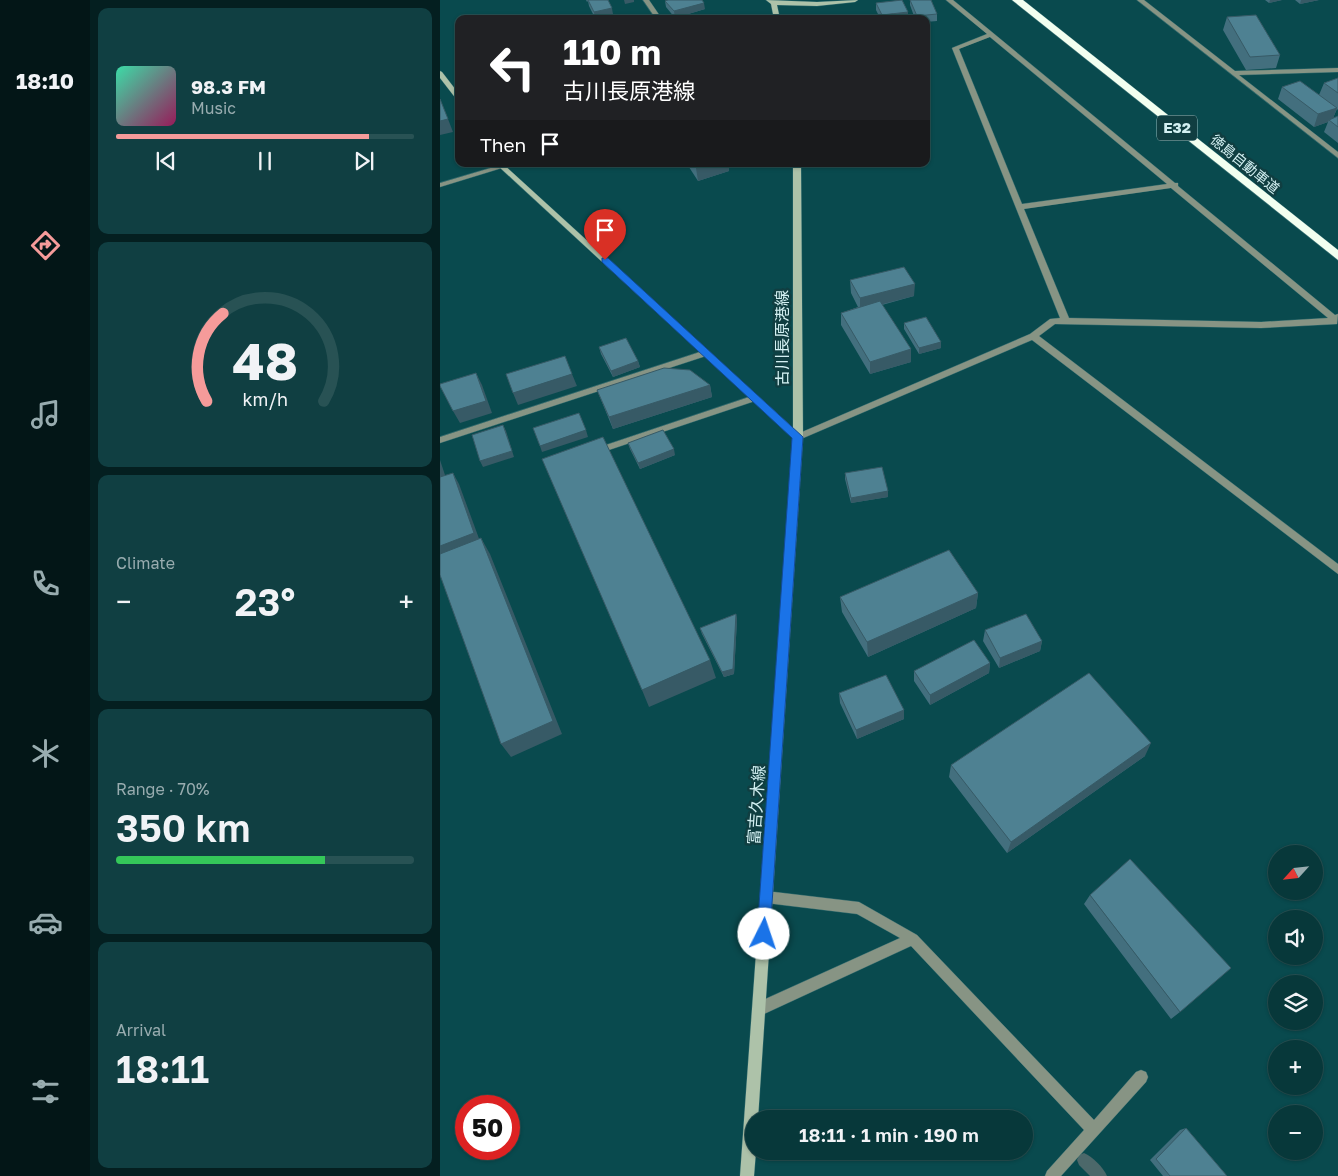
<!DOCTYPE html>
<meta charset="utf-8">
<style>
:root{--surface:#07383a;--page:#103f42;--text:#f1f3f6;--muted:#98acaf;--line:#285254;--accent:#f59b9a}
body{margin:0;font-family:"Golos Text","Noto Sans JP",sans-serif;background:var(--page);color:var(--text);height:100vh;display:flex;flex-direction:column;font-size:19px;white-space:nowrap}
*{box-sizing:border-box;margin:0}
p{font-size:16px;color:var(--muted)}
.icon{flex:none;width:28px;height:28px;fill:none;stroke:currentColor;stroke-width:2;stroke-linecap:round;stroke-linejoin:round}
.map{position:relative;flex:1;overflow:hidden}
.side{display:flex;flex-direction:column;gap:8px;padding:8px;background:#041f20;width:350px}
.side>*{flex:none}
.top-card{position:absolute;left:15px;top:15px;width:475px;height:152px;border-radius:10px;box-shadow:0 1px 4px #0004,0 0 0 1px var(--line);background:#202124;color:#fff;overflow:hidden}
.needle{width:32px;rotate:243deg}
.fabs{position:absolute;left:828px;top:845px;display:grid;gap:10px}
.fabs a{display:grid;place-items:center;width:55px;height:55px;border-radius:50%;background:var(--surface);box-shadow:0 1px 4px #0004,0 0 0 1px var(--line);font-size:25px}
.speed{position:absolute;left:15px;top:1095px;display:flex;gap:10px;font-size:25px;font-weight:700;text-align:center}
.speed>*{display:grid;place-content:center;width:65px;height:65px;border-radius:50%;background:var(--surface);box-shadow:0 1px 4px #0004,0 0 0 1px var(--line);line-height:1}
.speed .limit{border:8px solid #d22;background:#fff;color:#111}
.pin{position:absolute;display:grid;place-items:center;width:42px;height:42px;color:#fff;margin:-51px -21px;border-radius:50% 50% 50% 0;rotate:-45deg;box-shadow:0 0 5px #0007}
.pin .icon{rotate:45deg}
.me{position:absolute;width:55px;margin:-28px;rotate:4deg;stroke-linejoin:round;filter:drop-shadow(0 0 4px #0008)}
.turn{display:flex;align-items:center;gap:18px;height:105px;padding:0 25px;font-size:22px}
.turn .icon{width:65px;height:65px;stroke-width:2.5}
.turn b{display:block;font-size:35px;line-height:42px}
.then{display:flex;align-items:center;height:48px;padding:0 25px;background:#0003;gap:10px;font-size:19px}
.big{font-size:38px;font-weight:600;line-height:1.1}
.side .card{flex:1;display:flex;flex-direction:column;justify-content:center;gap:8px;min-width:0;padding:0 18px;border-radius:10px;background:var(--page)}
.side .dial{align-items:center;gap:0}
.dial svg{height:130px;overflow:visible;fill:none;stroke:var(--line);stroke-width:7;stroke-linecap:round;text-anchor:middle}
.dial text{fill:var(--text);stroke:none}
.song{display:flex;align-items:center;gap:15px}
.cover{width:60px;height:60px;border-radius:8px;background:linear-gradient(135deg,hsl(160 70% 55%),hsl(330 70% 35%))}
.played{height:5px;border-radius:2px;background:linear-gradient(90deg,var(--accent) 85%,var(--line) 85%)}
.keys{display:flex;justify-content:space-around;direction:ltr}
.heat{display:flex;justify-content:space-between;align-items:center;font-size:28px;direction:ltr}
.charge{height:8px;border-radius:4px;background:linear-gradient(90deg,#34c759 70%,var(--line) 0)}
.trip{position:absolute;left:305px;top:1110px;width:288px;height:50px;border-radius:25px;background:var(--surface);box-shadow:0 1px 4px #0004,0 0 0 1px var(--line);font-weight:600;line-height:50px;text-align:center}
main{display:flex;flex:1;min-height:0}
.dock{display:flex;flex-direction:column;width:90px;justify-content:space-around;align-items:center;background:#031617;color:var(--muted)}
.dock .icon{width:35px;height:35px}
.dock .active{color:var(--accent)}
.dock b{font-size:22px;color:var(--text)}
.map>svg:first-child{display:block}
</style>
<main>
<nav class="dock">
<b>18:10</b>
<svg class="icon active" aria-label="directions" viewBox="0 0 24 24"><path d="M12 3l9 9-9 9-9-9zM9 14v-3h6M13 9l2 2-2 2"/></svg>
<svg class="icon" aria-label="music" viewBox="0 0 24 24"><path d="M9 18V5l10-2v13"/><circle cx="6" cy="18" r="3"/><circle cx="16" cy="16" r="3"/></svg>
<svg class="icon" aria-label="phone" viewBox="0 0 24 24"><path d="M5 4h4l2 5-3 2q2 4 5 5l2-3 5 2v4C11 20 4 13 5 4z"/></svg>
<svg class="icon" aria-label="climate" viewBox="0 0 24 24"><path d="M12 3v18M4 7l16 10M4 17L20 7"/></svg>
<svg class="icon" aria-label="car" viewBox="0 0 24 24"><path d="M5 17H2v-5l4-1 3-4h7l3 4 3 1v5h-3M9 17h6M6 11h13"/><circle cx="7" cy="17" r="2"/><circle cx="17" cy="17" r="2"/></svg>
<svg class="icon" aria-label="filters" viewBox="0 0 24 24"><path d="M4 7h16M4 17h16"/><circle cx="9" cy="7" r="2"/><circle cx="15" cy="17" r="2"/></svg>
</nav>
<section class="side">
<div class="card">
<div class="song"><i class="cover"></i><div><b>98.3 FM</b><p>Music</p></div></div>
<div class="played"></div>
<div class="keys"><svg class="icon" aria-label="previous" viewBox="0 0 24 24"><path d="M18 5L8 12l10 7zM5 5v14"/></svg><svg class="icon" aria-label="pause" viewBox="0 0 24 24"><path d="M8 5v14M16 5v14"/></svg><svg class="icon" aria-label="next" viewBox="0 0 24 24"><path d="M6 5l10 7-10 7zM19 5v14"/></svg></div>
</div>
<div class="card dial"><svg viewBox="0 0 100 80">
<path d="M14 69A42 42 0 1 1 86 69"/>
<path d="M14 69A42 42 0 0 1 24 15" stroke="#f59b9a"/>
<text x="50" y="56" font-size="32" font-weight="700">48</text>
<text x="50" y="72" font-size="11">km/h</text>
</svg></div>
<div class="card"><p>Climate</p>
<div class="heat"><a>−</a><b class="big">23°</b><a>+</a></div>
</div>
<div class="card"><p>Range · 70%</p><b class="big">350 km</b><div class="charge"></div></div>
<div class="card"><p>Arrival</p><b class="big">18:11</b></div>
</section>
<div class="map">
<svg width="898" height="1176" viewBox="0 0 898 1176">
<rect width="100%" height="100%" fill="#094a4e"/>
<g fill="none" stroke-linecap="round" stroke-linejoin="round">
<!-- stream -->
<path fill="#4c686a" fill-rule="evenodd" d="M644,1153C653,1157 663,1167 667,1176H650L639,1165L637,1160L639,1155Z"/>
<!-- service casing -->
<g stroke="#2d686c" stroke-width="1">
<path id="service" d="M266,350L269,351V355L0,443V437Z
M315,395L319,398L318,400L154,455L149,452L151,450Z"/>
</g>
<!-- minor casing -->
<g stroke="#2d686c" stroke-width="1">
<path id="minor" d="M203,0H209L222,19H216Z
M506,0H513L735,183H738V186L895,315L898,314L897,324L821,328L615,324L599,336L898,564V574L592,340L361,439H355L353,437L355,435L590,334L610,319L620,318L512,48L547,34ZM550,37L727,184L582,204L519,49ZM731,188L888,318L821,322L629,318L584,209Z
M697,0H704L795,71L898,68V72L799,75L898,152V158Z
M64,164H75L0,187V183Z
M326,891L419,902L477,935L654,1120L696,1072L701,1070L706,1072L708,1077L706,1082L621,1176H605L607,1171L644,1130L471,946L324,1014L319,1015L314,1014L313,1009L314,1004L460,938L417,914L326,903L322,901L320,897L322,893Z"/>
</g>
<!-- secondary casing -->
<g stroke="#2d686c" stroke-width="1">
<path id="secondary" d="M326,0L377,2L418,0L415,2L377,6L337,5L340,19H334L331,4Z
M0,71L2,72L19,94V101L17,100L0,78Z
M56,164H63L353,428V164H361L363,437L318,1119H314V1151H316L314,1176H300L353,438Z"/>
</g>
<!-- motorway casing -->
<g stroke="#2d686c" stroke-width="1">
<path id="motorway" d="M572,0H583L898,250V260Z"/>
</g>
<!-- service -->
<use href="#service" fill="#879484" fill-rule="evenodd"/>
<!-- minor -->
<use href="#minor" fill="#879484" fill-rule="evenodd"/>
<!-- secondary -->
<use href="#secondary" fill="#adc2a9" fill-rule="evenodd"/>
<!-- motorway -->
<use href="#motorway" fill="#f2fff0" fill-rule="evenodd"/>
</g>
<!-- wall -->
<path fill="#436f7e" d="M146,0H168L173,15L155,18L149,6L148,1L147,2Z
M470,0H491L497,14V21L486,22V19H475L470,5Z
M825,0H842L829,3Z
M855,0H879L860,4Z
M225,1L265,9L235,18L226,7Z
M436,3L468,12V18L424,19V18L439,16L436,10Z
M787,17L840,55L836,68L806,70L783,30Z
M898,78V110L897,109L893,118L898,116V143L884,132L888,122L874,127L838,99L842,87L879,95L884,83Z
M247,164H288L289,171L258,181Z
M410,280L474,296L442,305L471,349V362L430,374L401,325V313L418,307L411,293Z
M464,323L501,348L479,354L464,329Z
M159,347L198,361L200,367L173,377L161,354Z
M270,385L272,397L173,429L157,390Z
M188,443L235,455L200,469L190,449Z
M405,473L448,497L411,503L405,479Z
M538,593L536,608L428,657L402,612L400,597Z
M296,614L297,620L294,674L284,677L262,634L260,628Z
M545,630L602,641L600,651L559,668L543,641Z
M550,663L549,673L490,705L474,681V671Z
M399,693L464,710V719L417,739L400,703Z
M705,756L567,853L509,777L511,765Z
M650,895L740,1012L731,1019L644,904Z
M746,1128L787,1176H723L710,1160L740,1130Z"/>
<!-- shaded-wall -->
<path fill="#375a66" d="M184,0H194V2L185,4Z
M830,0H842L829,3Z
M861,0H879L860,4Z
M264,3L265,9L235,18L234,11Z
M172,8L173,15L155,18L154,12Z
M468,12V18L442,19V15Z
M897,108L892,121L889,120L888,122L874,127L878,114Z
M8,119L13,132L0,135V121Z
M269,164H288L289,171L258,181L256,168Z
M475,284L474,296L420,310V298Z
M501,342V348L479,354V348Z
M471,349V362L430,374V362Z
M198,361L200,367L173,377L171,371Z
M36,373L42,385L52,413L20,423L13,411Z
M132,374L137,386L78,405L73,393Z
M270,385L272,397L173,429L169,417Z
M63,425L66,431L74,457L43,467L40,461Z
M146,430L148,437L102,452L100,446Z
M234,449L235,455L200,469L198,463Z
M0,460L6,478L0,480Z
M13,473L19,484L41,544L0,560V546Z
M448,491V497L411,503V498Z
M41,538L50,554L122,734L71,757L61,744Z
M538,593L536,608L428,657L427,642Z
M296,614L297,620L294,674L284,677L282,672Z
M602,641L600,651L559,668L560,658Z
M270,660L276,678L209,707L202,690Z
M550,663L549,673L490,705V695Z
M464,710V719L417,739L416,730Z
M711,743L705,756L567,853L571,842Z"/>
<!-- building -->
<path fill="#4e8192" stroke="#375a66" d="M148,0H168L172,8L154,12Z
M228,0H262L264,3L234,11L225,1Z
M462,0L468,12L442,15L436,3Z
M470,0H491L497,14L477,16Z
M453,14L456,19H425L424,18Z
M816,15L840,55L810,57L787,17Z
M898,78V93L884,83Z
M860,81L897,108L878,114L842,87Z
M0,99L8,119L0,121Z
M898,116V127L889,120Z
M253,164H269L256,168Z
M464,267L475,284L420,298L410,280Z
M440,301L471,349L430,362L401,313Z
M486,317L501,342L479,348L464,323Z
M186,338L198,361L171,371L159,347Z
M125,356L132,374L73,393L66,374Z
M224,368L250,370L270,385L169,417L157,390Z
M36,373L46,401L13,411L0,386V384Z
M139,413L146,430L100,446L93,428Z
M63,425L72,451L40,461L32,435Z
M223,430L234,449L198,463L188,443Z
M163,437L270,660L202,690L102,459Z
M442,467L448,491L411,498L405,473Z
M13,473L34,533L0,546V477Z
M41,538L113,721L61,744L0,575V554Z
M509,550L538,593L427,642L400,597Z
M296,614L293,669L282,672L260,628Z
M586,614L602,641L560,658L545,630Z
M534,640L550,663L490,695L474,671Z
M649,673L711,743L571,842L511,765Z
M446,675L464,710L416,730L399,693Z
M690,859L791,968L740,1012L650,895Z
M746,1128L787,1176H730L716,1159Z"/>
<!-- route -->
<path fill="#1a73e8" stroke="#114b97" d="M162,258H168L363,437L330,934L328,939L324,941L319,939L317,934L352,438L162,262Z"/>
<g text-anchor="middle" stroke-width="5" stroke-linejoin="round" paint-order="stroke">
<!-- far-street labels -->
<g font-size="14" fill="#d3f0f2" stroke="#103e41">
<text transform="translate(805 164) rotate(39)" y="5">徳島自動車道</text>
</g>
<!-- shield labels -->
<rect fill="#103e41" stroke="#98bbbd" stroke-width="1" x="717" y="115.5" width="40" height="25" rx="4"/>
<g font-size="15" font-weight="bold" fill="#d3f0f2">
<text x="737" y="133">E32</text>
</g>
<!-- street labels -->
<g font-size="16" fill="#d3f0f2" stroke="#103e41">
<text transform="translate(342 338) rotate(-90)" y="6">古川長原港線</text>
<text transform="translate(316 805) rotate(-86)" y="6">富吉久木線</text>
</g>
</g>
</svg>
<div class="fabs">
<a><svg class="needle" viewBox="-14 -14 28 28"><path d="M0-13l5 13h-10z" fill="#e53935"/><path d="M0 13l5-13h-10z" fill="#98acaf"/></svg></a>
<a><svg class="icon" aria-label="sound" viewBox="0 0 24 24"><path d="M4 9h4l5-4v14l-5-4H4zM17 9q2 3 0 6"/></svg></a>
<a><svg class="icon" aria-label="layers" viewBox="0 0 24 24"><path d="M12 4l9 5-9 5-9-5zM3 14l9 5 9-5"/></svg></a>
<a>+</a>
<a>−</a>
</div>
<div class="speed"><div class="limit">50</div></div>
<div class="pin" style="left:165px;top:260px;background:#d93025"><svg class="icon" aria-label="arrive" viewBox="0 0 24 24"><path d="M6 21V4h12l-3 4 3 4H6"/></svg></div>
<svg class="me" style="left:324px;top:934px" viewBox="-20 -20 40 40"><circle r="19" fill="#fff"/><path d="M0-13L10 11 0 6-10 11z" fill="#1a73e8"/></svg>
<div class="trip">18:11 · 1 min · 190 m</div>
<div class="top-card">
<div class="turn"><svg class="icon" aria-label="left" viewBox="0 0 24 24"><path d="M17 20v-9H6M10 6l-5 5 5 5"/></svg><div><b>110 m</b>古川長原港線</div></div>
<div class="then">Then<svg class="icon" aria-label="arrive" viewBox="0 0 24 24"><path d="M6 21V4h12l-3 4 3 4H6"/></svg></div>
</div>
</div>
</main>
